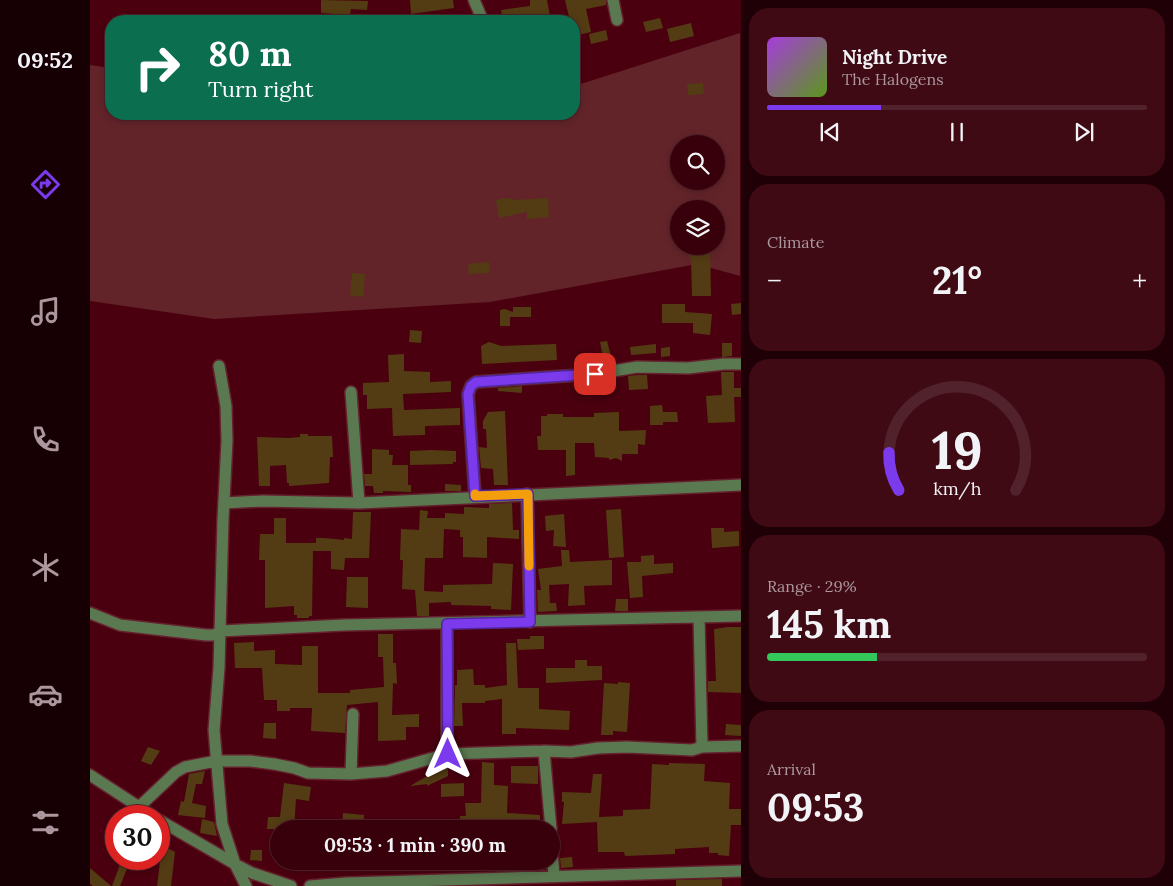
<!DOCTYPE html>
<meta charset="utf-8">
<style>
:root{--surface:#38000b;--page:#3f0a14;--text:#f1f3f6;--muted:#ab979d;--line:#52222c;--accent:#7c3aed}
body{margin:0;font-family:Lora,serif;background:var(--page);color:var(--text);height:100vh;display:flex;flex-direction:column;font-size:19px;white-space:nowrap}
*{box-sizing:border-box;margin:0}
p{font-size:16px;color:var(--muted)}
.icon{flex:none;width:28px;height:28px;fill:none;stroke:currentColor;stroke-width:2;stroke-linecap:round;stroke-linejoin:round}
.map{position:relative;flex:1;overflow:hidden}
.details{display:flex;flex-direction:column;gap:8px;padding:8px;background:#1f0006;width:432px}
.details>*{flex:none}
.top-card{position:absolute;left:15px;top:15px;width:475px;height:105px;border-radius:20px;box-shadow:0 2px 8px #0003,0 0 0 1px var(--line);background:#0b6e4f;color:#fff;overflow:hidden}
.controls{position:absolute;left:580px;top:135px;display:grid;gap:10px}
.controls a{display:grid;place-items:center;width:55px;height:55px;border-radius:50%;background:var(--surface);box-shadow:0 2px 8px #0003,0 0 0 1px var(--line);font-size:25px}
.speed{position:absolute;left:15px;top:805px;display:flex;gap:10px;font-size:25px;font-weight:700;text-align:center}
.speed>*{display:grid;place-content:center;width:65px;height:65px;border-radius:50%;background:var(--surface);box-shadow:0 2px 8px #0003,0 0 0 1px var(--line);line-height:1}
.speed .limit{border:8px solid #d22;background:#fff;color:#111}
.pin{position:absolute;display:grid;place-items:center;width:42px;height:42px;color:#fff;margin:-21px;border-radius:10px;box-shadow:0 2px 8px #0006}
.me{position:absolute;width:55px;margin:-28px;rotate:0deg;stroke-linejoin:round;filter:drop-shadow(0 0 4px #0008)}
.turn{display:flex;align-items:center;gap:18px;height:105px;padding:0 20px;font-size:22px}
.turn .icon{width:65px;height:65px;stroke-width:2.5}
.turn b{display:block;font-size:35px;line-height:42px}
.big{font-size:38px;font-weight:700;line-height:1.1}
.details .card{flex:1;display:flex;flex-direction:column;justify-content:center;gap:8px;min-width:0;padding:0 18px;border-radius:20px;background:var(--page)}
.details .dial{align-items:center;gap:0}
.dial svg{height:130px;overflow:visible;fill:none;stroke:var(--line);stroke-width:7;stroke-linecap:round;text-anchor:middle}
.dial text{fill:var(--text);stroke:none}
.song{display:flex;align-items:center;gap:15px}
.cover{width:60px;height:60px;border-radius:8px;background:linear-gradient(135deg,hsl(280 70% 55%),hsl(90 70% 35%))}
.played{height:5px;border-radius:2px;background:linear-gradient(90deg,var(--accent) 30%,var(--line) 30%)}
.keys{display:flex;justify-content:space-around;direction:ltr}
.heat{display:flex;justify-content:space-between;align-items:center;font-size:28px;direction:ltr}
.charge{height:8px;border-radius:4px;background:linear-gradient(90deg,#34c759 29%,var(--line) 0)}
.trip{position:absolute;left:180px;top:820px;width:290px;height:50px;border-radius:25px;background:var(--surface);box-shadow:0 2px 8px #0003,0 0 0 1px var(--line);font-weight:700;line-height:50px;text-align:center}
main{display:flex;flex:1;min-height:0}
.dock{display:flex;flex-direction:column;width:90px;justify-content:space-around;align-items:center;background:#160004;color:var(--muted)}
.dock .icon{width:35px;height:35px}
.dock .current{color:var(--accent)}
.dock b{font-size:22px;color:var(--text)}
.map>svg:first-child{display:block}
</style>
<main>
<nav class="dock">
<b>09:52</b>
<svg class="icon current" aria-label="directions" viewBox="0 0 24 24"><path d="M12 3l9 9-9 9-9-9zM9 14v-3h6M13 9l2 2-2 2"/></svg>
<svg class="icon" aria-label="music" viewBox="0 0 24 24"><path d="M9 18V5l10-2v13"/><circle cx="6" cy="18" r="3"/><circle cx="16" cy="16" r="3"/></svg>
<svg class="icon" aria-label="phone" viewBox="0 0 24 24"><path d="M5 4h4l2 5-3 2q2 4 5 5l2-3 5 2v4C11 20 4 13 5 4z"/></svg>
<svg class="icon" aria-label="climate" viewBox="0 0 24 24"><path d="M12 3v18M4 7l16 10M4 17L20 7"/></svg>
<svg class="icon" aria-label="car" viewBox="0 0 24 24"><path d="M5 17H2v-5l4-1 3-4h7l3 4 3 1v5h-3M9 17h6M6 11h13"/><circle cx="7" cy="17" r="2"/><circle cx="17" cy="17" r="2"/></svg>
<svg class="icon" aria-label="filters" viewBox="0 0 24 24"><path d="M4 7h16M4 17h16"/><circle cx="9" cy="7" r="2"/><circle cx="15" cy="17" r="2"/></svg>
</nav>
<div class="map">
<svg width="651" height="886" viewBox="0 0 651 886">
<rect width="100%" height="100%" fill="#4b000f"/>
<!-- green -->
<path fill="#622429" fill-rule="evenodd" d="M650,33V276L607,264L400,302L124,319L0,301V65L21,68V114H484V85L494,83ZM589,144H626V181H589ZM589,209H626V246H589Z"/>
<!-- building -->
<path fill="#533c13" d="M231,0L278,1L277,10L261,9L259,21H244L245,14L231,13Z
M320,0H363L364,8L321,14Z
M440,0H457L460,16L433,21H413L411,10L440,6Z
M475,0H516V5L496,9L501,32L484,36V21H480Z
M570,18L573,28L556,32L553,22Z
M601,23L604,36L580,42L577,29Z
M516,30L518,40L501,44L499,34Z
M613,83L614,94L598,95L597,84Z
M417,198L425,200L458,198L459,217L437,219V212L409,218L406,200Z
M599,246H620L621,296H602L601,258H599Z
M399,262L400,273L379,274L378,264Z
M262,273L275,274L273,297L260,295Z
M651,303V314L642,315L641,304Z
M572,304H595V312L622,314L620,335L603,333V323H572Z
M423,307H441V317H420V326H410V310L415,309L423,312Z
M320,330L332,331L331,343L319,342Z
M517,341L522,360L514,362L510,342Z
M399,342L411,346L466,344L467,360L392,364L391,346Z
M632,343H642V356L632,357Z
M566,344V353L541,355L540,347Z
M580,347V356L571,357V348Z
M314,354V371L340,372V382L361,381V392L313,394L314,410L370,408V425L335,426V435L303,436L302,408L277,409V395H273V383L299,382L298,355Z
M631,372H644V388H651V397H644L645,422L618,423L616,396L632,395Z
M548,375H557L558,389L539,390L538,376Z
M432,386V392L431,393L408,391V388Z
M572,405L573,412H587L588,422H573V425H560V406Z
M415,411L418,485H404L403,469L391,468L389,447L397,448L396,429H393V421L398,412Z
M529,412V431L556,430L555,445L548,444V454H532V461L526,458L519,460V458L505,457L504,443H485V475L476,476V450H448L447,436H451V416H457V414H473V417H504V413Z
M210,434H218V436H242L243,457H240L239,483L199,486V483H197L196,465L180,466V486H169L167,437L199,438L210,437Z
M282,449L299,450V455H303L302,465H318V485H321V492L293,491V493H284L283,486H275L274,474H282Z
M341,450L366,451V462H363V464L320,465V451Z
M355,484L371,485V491H355Z
M422,503L423,530H429V539L397,537V558L373,557V537H370V530L354,529L353,558H335L334,591L353,592V585L402,584L403,563L423,564L421,610L401,609V606L361,605V602L339,603V616H327L325,590L312,589L313,560H310L311,529L329,530L330,510L338,511L337,518H355V513L374,514V507L399,508V504Z
M531,509L534,557L519,558L516,510Z
M263,512H281L279,558H255L254,570L241,569V551H223L222,616H219V618H207V615H204V606L175,608V560H169L170,534H184V518H196V543H226V538H234L254,540V538L262,539Z
M474,514L476,547L463,546L464,530L456,531L455,516Z
M621,528H634V532L649,531V546L622,548Z
M471,550H479L480,562L522,560V585L494,586L495,605L478,606L479,584L459,585L460,603H466L467,611L448,612L447,590H451L448,569L472,566Z
M564,555V564L583,563V573L552,576L553,597L540,598L537,562H551V556Z
M257,577H278V608L256,607Z
M526,599H538V611H525Z
M638,627H651V693L618,692V681H626L624,629Z
M288,634H303V663H306L307,684L303,683L302,715L329,714V727H316V740L288,741V702L257,705L255,733L221,731L222,708H200V711H187V700H174L172,668H145L144,643L164,642V651L185,650V664L212,665V646H228V693H260V690L294,687L293,657H288Z
M440,636H454V649L428,650L427,639H440Z
M416,643H426L428,688H449V709L480,711L479,730L426,728V734H412V699L395,701V703H372L373,726H364L365,685H367V670L383,669L384,685H395V688L417,685Z
M485,660H497V666H512V680L456,683V668H485Z
M528,682L540,683L537,732L523,731V735H511L514,683L528,684Z
M174,723H186V739L173,738Z
M636,724L651,725V736L635,735Z
M58,747L70,751L61,765L51,761Z
M392,762L404,763V785L418,786L417,813L450,815V827L370,829V816H376L375,803H391Z
M579,763L615,764L614,781L640,783L639,809H651V825H641L639,856L628,855V853H619V847L585,849V854L535,856L534,852H508L507,822L472,824L474,802H472V792L501,793L503,774H512L509,817L533,816V810L560,809L562,764L579,765Z
M358,764V776L337,786V784L320,786Z
M421,766H448V784L421,783Z
M115,771L112,784H106L102,803L116,806L115,818L88,815L91,801L94,802L99,774Z
M194,783L221,787L219,801L206,799L204,829H177L178,817H190Z
M374,783V796L351,797V784Z
M253,813L274,815L273,829H252Z
M112,819L124,822L127,836L110,833Z
M72,845L85,852L81,886H67Z
M161,850H172V861L160,860Z
M482,857L483,867L471,868L470,858Z
M32,859H41L30,886H22Z
M0,868L21,886H3L0,884Z
M632,879V886H586V880Z"/>
<g fill="none" stroke-linecap="round" stroke-linejoin="round">
<!-- minor casing -->
<g stroke="#64212e" stroke-width="14">
<path id="minor" d="M384,0L393,21
M523,0L527,20
M129,366L136,406L137,441L133,520L129,668L124,730L132,824L145,864L156,886
M261,392L269,503
M437,494L440,622
M385,496L378,394L381,386L386,382L505,374L547,367L598,368L634,364H651
M134,503L172,501L269,503L651,485
M0,613L30,625L116,635H124L131,631L254,625L651,616
M609,617L612,747
M357,624V754
M454,751L461,829
M261,774L263,714
M0,775L63,816
M50,806L86,772L95,767L126,761H160L184,764L204,768L218,773L261,774L297,771L357,754L454,751L481,752L508,748L537,747L602,750L612,747L651,746
M69,820L145,864L162,873L201,886
M461,838L464,876
M220,886L256,883L651,871"/>
</g>
<!-- minor -->
<use href="#minor" stroke="#5b7951" stroke-width="11"/>
</g>
<g fill="none" stroke-linecap="round" stroke-linejoin="round">
<!-- route casing -->
<g stroke="#51269a" stroke-width="12">
<path id="route" d="M358,754L357,624L440,622L438,494L385,496L378,394L381,386L386,382L505,374"/>
</g>
<!-- route -->
<use href="#route" stroke="#7c3aed" stroke-width="9"/>
<!-- slow -->
<path stroke="#f59e0b" stroke-width="9" d="M385,494V496L438,494L439,566"/>
</g>
</svg>
<div class="controls">
<a><svg class="icon" aria-label="search" viewBox="0 0 24 24"><circle cx="10" cy="10" r="6"/><path d="M15 15l6 6"/></svg></a>
<a><svg class="icon" aria-label="layers" viewBox="0 0 24 24"><path d="M12 4l9 5-9 5-9-5zM3 14l9 5 9-5"/></svg></a>
</div>
<div class="speed"><div class="limit">30</div></div>
<div class="pin" style="left:505px;top:374px;background:#d93025"><svg class="icon" aria-label="arrive" viewBox="0 0 24 24"><path d="M6 21V4h12l-3 4 3 4H6"/></svg></div>
<svg class="me" style="left:358px;top:754px" viewBox="-20 -20 40 40"><path d="M0-17L14 15 0 8-14 15z" fill="#7c3aed" stroke="#fff" stroke-width="4"/></svg>
<div class="trip">09:53 · 1 min · 390 m</div>
<div class="top-card">
<div class="turn"><svg class="icon" aria-label="right" viewBox="0 0 24 24"><path d="M7 20v-9h11M14 6l5 5-5 5"/></svg><div><b>80 m</b>Turn right</div></div>
</div>
</div>
<section class="details">
<div class="card">
<div class="song"><i class="cover"></i><div><b>Night Drive</b><p>The Halogens</p></div></div>
<div class="played"></div>
<div class="keys"><svg class="icon" aria-label="previous" viewBox="0 0 24 24"><path d="M18 5L8 12l10 7zM5 5v14"/></svg><svg class="icon" aria-label="pause" viewBox="0 0 24 24"><path d="M8 5v14M16 5v14"/></svg><svg class="icon" aria-label="next" viewBox="0 0 24 24"><path d="M6 5l10 7-10 7zM19 5v14"/></svg></div>
</div>
<div class="card"><p>Climate</p>
<div class="heat"><a>−</a><b class="big">21°</b><a>+</a></div>
</div>
<div class="card dial"><svg viewBox="0 0 100 80">
<path d="M14 69A42 42 0 1 1 86 69"/>
<path d="M14 69A42 42 0 0 1 8 46" stroke="#7c3aed"/>
<text x="50" y="56" font-size="32" font-weight="700">19</text>
<text x="50" y="72" font-size="11">km/h</text>
</svg></div>
<div class="card"><p>Range · 29%</p><b class="big">145 km</b><div class="charge"></div></div>
<div class="card"><p>Arrival</p><b class="big">09:53</b></div>
</section>
</main>
